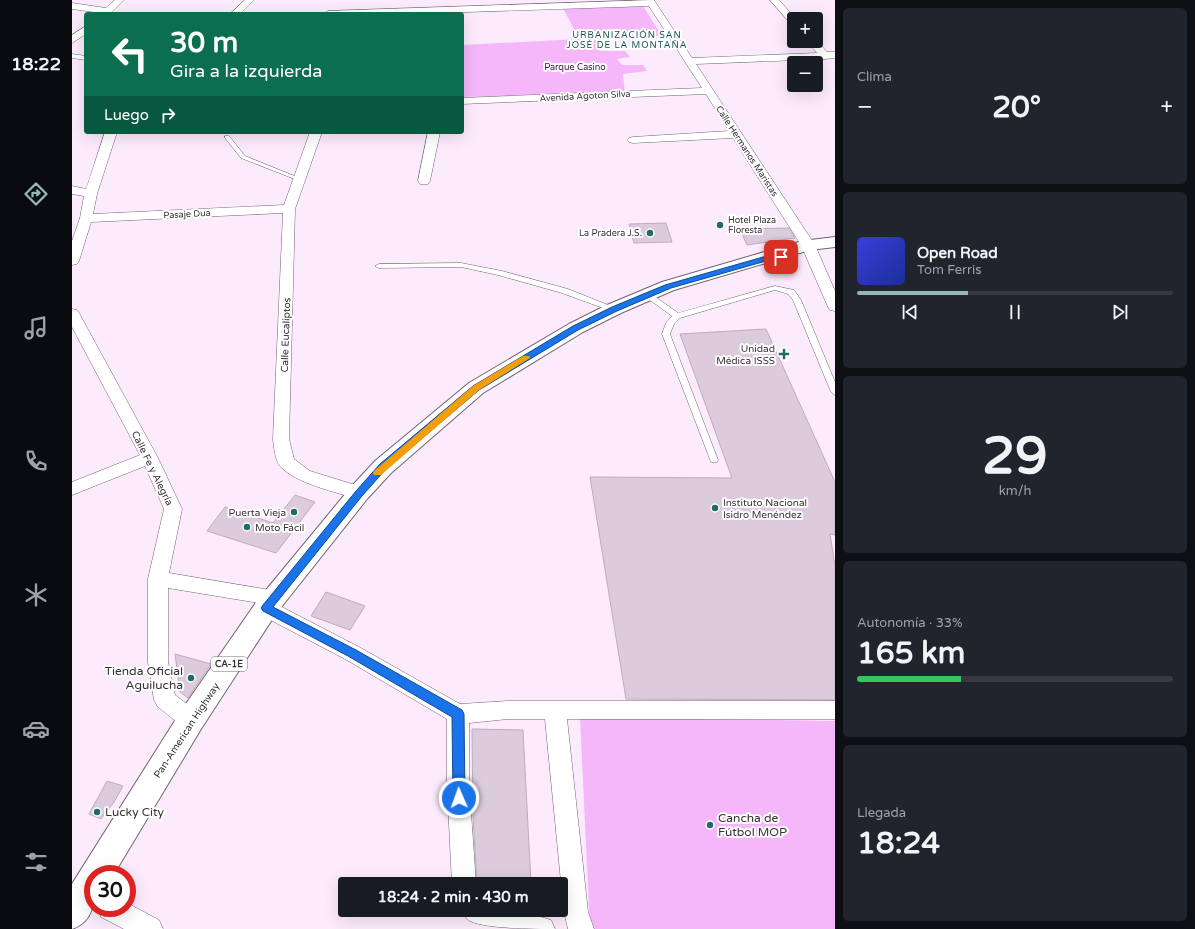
<!DOCTYPE html>
<html lang="es">
<meta charset="utf-8">
<style>
:root{--surface:#171b24;--page:#20242c;--text:#f1f3f6;--muted:#9ea1a6;--line:#363941;--accent:#93b6b6}
body{margin:0;font-family:"Varela Round",sans-serif;background:var(--page);color:var(--text);height:100vh;display:flex;flex-direction:column;font-size:15px;white-space:nowrap}
*{box-sizing:border-box;margin:0}
p{font-size:13px;color:var(--muted)}
.icon{flex:none;width:22px;height:22px;fill:none;stroke:currentColor;stroke-width:2;stroke-linecap:round;stroke-linejoin:round}
.map{position:relative;flex:1;overflow:hidden}
.side{display:flex;flex-direction:column;gap:8px;padding:8px;background:#0d0f14;width:360px}
.side>*{flex:none}
.banner{position:absolute;left:12px;top:12px;width:380px;height:122px;border-radius:4px;box-shadow:0 4px 16px #0002;background:#0b6e4f;color:#fff;overflow:hidden}
.buttons{position:absolute;left:715px;top:12px;display:grid;gap:8px}
.buttons a{display:grid;place-items:center;width:36px;height:36px;border-radius:4px;background:var(--surface);box-shadow:0 4px 16px #0002;font-size:20px}
.speed{position:absolute;left:12px;top:865px;display:flex;gap:8px;font-size:20px;font-weight:700;text-align:center}
.speed>*{display:grid;place-content:center;width:52px;height:52px;border-radius:50%;background:var(--surface);box-shadow:0 4px 16px #0002;line-height:1}
.speed .limit{border:6px solid #d22;background:#fff;color:#111}
.pin{position:absolute;display:grid;place-items:center;width:34px;height:34px;color:#fff;margin:-17px;border-radius:8px;box-shadow:0 2px 6px #0006}
.me{position:absolute;width:44px;margin:-22px;rotate:358deg;stroke-linejoin:round;filter:drop-shadow(0 0 3px #0008)}
.turn{display:flex;align-items:center;gap:14px;height:84px;padding:0 20px;font-size:18px}
.turn .icon{width:52px;height:52px;stroke-width:2.5}
.turn b{display:block;font-size:28px;line-height:34px}
.then{display:flex;align-items:center;height:38px;padding:0 20px;background:#0003;gap:8px;font-size:15px}
.big{font-size:30px;font-weight:800;line-height:1.1}
.side .tile{flex:1;display:flex;flex-direction:column;justify-content:center;gap:6px;min-width:0;padding:0 14px;border-radius:6px;background:var(--page)}
.side .dial{align-items:center;gap:0}
.dial b{font-size:52px;line-height:1}
.song{display:flex;align-items:center;gap:12px}
.cover{width:48px;height:48px;border-radius:6px;background:linear-gradient(135deg,hsl(240 70% 55%),hsl(230 70% 35%))}
.played{height:4px;border-radius:2px;background:linear-gradient(90deg,var(--accent) 35%,var(--line) 35%)}
.keys{display:flex;justify-content:space-around;direction:ltr}
.heat{display:flex;justify-content:space-between;align-items:center;font-size:22px;direction:ltr}
.charge{height:6px;border-radius:3px;background:linear-gradient(90deg,#34c759 33%,var(--line) 0)}
.trip{position:absolute;left:266px;top:877px;width:230px;height:40px;border-radius:4px;background:var(--surface);box-shadow:0 4px 16px #0002;font-weight:800;line-height:40px;text-align:center}
main{display:flex;flex:1;min-height:0}
.menu{display:flex;flex-direction:column;width:72px;justify-content:space-around;align-items:center;background:#090b0e;color:var(--muted)}
.menu .icon{width:28px;height:28px}
.menu .selected{color:var(--accent)}
.menu b{font-size:18px;color:var(--text)}
.map>svg:first-child{display:block}
</style>
<main>
<nav class="menu">
<b>18:22</b>
<svg class="icon selected" aria-label="directions" viewBox="0 0 24 24"><path d="M12 3l9 9-9 9-9-9zM9 14v-3h6M13 9l2 2-2 2"/></svg>
<svg class="icon" aria-label="music" viewBox="0 0 24 24"><path d="M9 18V5l10-2v13"/><circle cx="6" cy="18" r="3"/><circle cx="16" cy="16" r="3"/></svg>
<svg class="icon" aria-label="phone" viewBox="0 0 24 24"><path d="M5 4h4l2 5-3 2q2 4 5 5l2-3 5 2v4C11 20 4 13 5 4z"/></svg>
<svg class="icon" aria-label="climate" viewBox="0 0 24 24"><path d="M12 3v18M4 7l16 10M4 17L20 7"/></svg>
<svg class="icon" aria-label="car" viewBox="0 0 24 24"><path d="M5 17H2v-5l4-1 3-4h7l3 4 3 1v5h-3M9 17h6M6 11h13"/><circle cx="7" cy="17" r="2"/><circle cx="17" cy="17" r="2"/></svg>
<svg class="icon" aria-label="filters" viewBox="0 0 24 24"><path d="M4 7h16M4 17h16"/><circle cx="9" cy="7" r="2"/><circle cx="15" cy="17" r="2"/></svg>
</nav>
<div class="map">
<svg width="763" height="929" viewBox="0 0 763 929">
<rect width="100%" height="100%" fill="#fcebfd"/>
<!-- green -->
<path fill="#f5b6fa" d="M567,5L571,6L590,36L524,38L528,51H553L558,57L545,59L550,65H571L575,71L551,74L553,94L390,97V45L507,39L491,8Z
M508,717L763,721V929H518Z"/>
<!-- building -->
<path fill="#dbcbdc" stroke="#bcacbd" d="M594,223L600,242L562,243L557,224Z
M717,228L723,238L675,245L668,229Z
M694,329L763,482V535L758,534L763,566V700L554,699L518,477L660,478L608,334Z
M223,495L243,502L204,553L135,531L153,507L201,523Z
M254,592L293,606L278,630L239,616Z
M103,654L139,664L116,698L108,692Z
M400,729L451,730L459,884H405L401,817Z
M35,781L51,786L42,802L29,819L17,814Z"/>
<g fill="none" stroke-linecap="round" stroke-linejoin="round">
<!-- service casing -->
<g stroke="#716372" stroke-width="1">
<path id="service" d="M0,54L14,56V60L0,58Z
M153,136H157L173,156L230,179L225,180L169,158L153,138Z
M389,263L430,271L496,289L546,309L542,311H539L490,293L426,275L389,267L307,268L303,266L307,264Z
M703,286L722,290L729,300L763,382V395L759,392L721,300L716,294L703,290L608,318L602,324L598,334L646,460L645,462H639L590,334L594,323L600,316L571,295L575,293H578L606,313Z"/>
</g>
<!-- minor casing -->
<g stroke="#716372" stroke-width="1">
<path id="minor" d="M43,0H52L38,14H28L29,13L0,9V3L34,8Z
M173,0H182L168,14H158Z
M582,0L620,58L745,53L735,41H744V40L755,52H763V58L753,59L624,64L743,245L763,291V311L758,310L756,307L729,245L661,138L561,143L557,142L555,140L557,138L561,137L657,131L634,94L390,104V98L630,88L577,6L336,14H251L256,11Z
M698,0H707L724,19H722V25L719,24Z
M14,26V34L0,43V35Z
M33,132H45L25,194L21,214L212,205L238,132H250L223,209L217,439L222,459L238,471L293,488L296,493L293,498L287,499C266,493 222,483 208,466C203,460 202,447 201,439L211,213L19,222L7,261L5,264L0,265V241L8,218L12,196L0,194V186L14,189Z
M356,132H368L358,181L356,184H348L346,181Z
M0,309L5,310L7,313L86,458L110,509L97,573L210,592L213,598L210,604L206,605L287,647L388,704L436,701H763V719H495L516,912L522,929H496L492,912L473,719H436L397,723V784L404,884H380L375,784V719L273,659L187,614L184,608L187,603L96,588V662L103,695L127,713L130,720L127,727L119,730L111,727L86,707L82,700L76,662V579L92,509L73,466L0,495V482L68,455L0,327Z
M55,903L87,920L91,929H52L29,917L26,908H55Z
M392,910H445L479,920L483,929C465,929 406,929 395,919C393,916 393,913 392,910Z"/>
</g>
<!-- trunk casing -->
<g stroke="#716372" stroke-width="2">
<path id="trunk" d="M763,237V247L738,250L602,290L549,313L511,332L411,393L319,473L295,499L203,615L129,729L42,874H21C21,898 26,919 0,929V884L109,711L185,601L279,487L303,461L397,383L497,324L535,305L590,282L730,241Z"/>
</g>
<!-- service -->
<use href="#service" fill="#fff" fill-rule="evenodd"/>
<!-- minor -->
<use href="#minor" fill="#fff" fill-rule="evenodd"/>
<!-- trunk -->
<use href="#trunk" fill="#fff" fill-rule="evenodd"/>
</g>
<!-- route -->
<path fill="#1a73e8" stroke="#114b97" d="M709,255L712,256V259L694,261L599,288L545,311L506,330L407,390L314,469L290,496L201,607L284,650L390,710L392,714L393,798L391,802L387,804L383,802L381,798L380,717L276,656L191,611L189,608L191,605L284,491L308,464L401,386L501,326L540,307L593,285L691,257Z"/>
<!-- slow -->
<path fill="#f59e0b" d="M451,356H457L458,358L407,390L309,475H302L301,473L302,471L401,386Z"/>
<!-- markers -->
<g fill="#206b67" stroke="#fff" stroke-width="1.5">
<circle cx="648" cy="225" r="4"/>
<circle cx="578" cy="233" r="4"/>
<path d="M710 348h4v4h4v4h-4v4h-4v-4h-4v-4h4z"/>
<circle cx="643" cy="508" r="4"/>
<circle cx="222" cy="512" r="4"/>
<circle cx="175" cy="527" r="4"/>
<circle cx="119" cy="678" r="4"/>
<circle cx="25" cy="812" r="4"/>
<circle cx="638" cy="825" r="4"/>
</g>
<g text-anchor="middle" stroke-width="4" stroke-linejoin="round" paint-order="stroke">
<!-- far-neighbourhood labels -->
<g font-size="9" letter-spacing="1" fill="#17524f" stroke="#fff">
<text x="555" y="38">URBANIZACIÓN SAN<tspan x="555" dy="10">JOSÉ DE LA MONTAÑA</tspan></text>
</g>
<!-- far-park labels -->
<g font-size="9" fill="#430849" stroke="#fff">
<text x="503" y="70">Parque Casino</text>
</g>
<!-- far-street labels -->
<g font-size="9" fill="#373037" stroke="#fff">
<text transform="translate(513 96) rotate(-3)" y="3">Avenida Agoton Silva</text>
<text transform="translate(675 151) rotate(57)" y="3">Calle Hermanos Maristas</text>
<text transform="translate(115 214) rotate(-3)" y="3">Pasaje Dua</text>
</g>
<!-- far-poi labels -->
<g font-size="9" fill="#373037" stroke="#fff" text-anchor="start">
<text x="656" y="223">Hotel Plaza<tspan x="656" dy="10">Floresta</tspan></text>
<text x="570" y="236" text-anchor="end">La Pradera J.S.</text>
</g>
<!-- shield labels -->
<rect fill="#fff" stroke="#736e73" stroke-width="1" x="139" y="657" width="36" height="14" rx="3"/>
<g font-size="9" font-weight="bold" fill="#373037">
<text x="157" y="667">CA-1E</text>
</g>
<!-- street labels -->
<g font-size="10" fill="#373037" stroke="#fff">
<text transform="translate(213 335) rotate(-88)" y="4">Calle Eucaliptos</text>
<text transform="translate(81 468) rotate(64)" y="4">Calle Fe y Alegría</text>
<text transform="translate(114 730) rotate(-57)" y="4">Pan-American Highway</text>
</g>
<!-- poi labels -->
<g font-size="10" fill="#373037" stroke="#fff" text-anchor="end">
<text x="703" y="352">Unidad<tspan x="703" dy="12">Médica ISSS</tspan></text>
<text x="651" y="506" text-anchor="start">Instituto Nacional<tspan x="651" dy="12">Isidro Menéndez</tspan></text>
<text x="214" y="516">Puerta Vieja</text>
<text x="183" y="531" text-anchor="start">Moto Fácil</text>
</g>
<!-- near-poi labels -->
<g font-size="12" fill="#373037" stroke="#fff" text-anchor="start">
<text x="111" y="675" text-anchor="end">Tienda Oficial<tspan x="111" dy="14">Aguilucha</tspan></text>
<text x="33" y="816">Lucky City</text>
<text x="646" y="822">Cancha de<tspan x="646" dy="14">Fútbol MOP</tspan></text>
</g>
</g>
</svg>
<div class="buttons">
<a>+</a>
<a>−</a>
</div>
<div class="speed"><div class="limit">30</div></div>
<div class="pin" style="left:709px;top:257px;background:#d93025"><svg class="icon" aria-label="arrive" viewBox="0 0 24 24"><path d="M6 21V4h12l-3 4 3 4H6"/></svg></div>
<svg class="me" style="left:387px;top:798px" viewBox="-20 -20 40 40"><circle r="17" fill="#1a73e8" stroke="#fff" stroke-width="3"/><path d="M0-11L8 9 0 5-8 9z" fill="#fff"/></svg>
<div class="trip">18:24 · 2 min · 430 m</div>
<div class="banner">
<div class="turn"><svg class="icon" aria-label="left" viewBox="0 0 24 24"><path d="M17 20v-9H6M10 6l-5 5 5 5"/></svg><div><b>30 m</b>Gira a la izquierda</div></div>
<div class="then">Luego<svg class="icon" aria-label="right" viewBox="0 0 24 24"><path d="M7 20v-9h11M14 6l5 5-5 5"/></svg></div>
</div>
</div>
<section class="side">
<div class="tile"><p>Clima</p>
<div class="heat"><a>−</a><b class="big">20°</b><a>+</a></div>
</div>
<div class="tile">
<div class="song"><i class="cover"></i><div><b>Open Road</b><p>Tom Ferris</p></div></div>
<div class="played"></div>
<div class="keys"><svg class="icon" aria-label="previous" viewBox="0 0 24 24"><path d="M18 5L8 12l10 7zM5 5v14"/></svg><svg class="icon" aria-label="pause" viewBox="0 0 24 24"><path d="M8 5v14M16 5v14"/></svg><svg class="icon" aria-label="next" viewBox="0 0 24 24"><path d="M6 5l10 7-10 7zM19 5v14"/></svg></div>
</div>
<div class="tile dial"><b>29</b><p>km/h</p></div>
<div class="tile"><p>Autonomía · 33%</p><b class="big">165 km</b><div class="charge"></div></div>
<div class="tile"><p>Llegada</p><b class="big">18:24</b></div>
</section>
</main>
